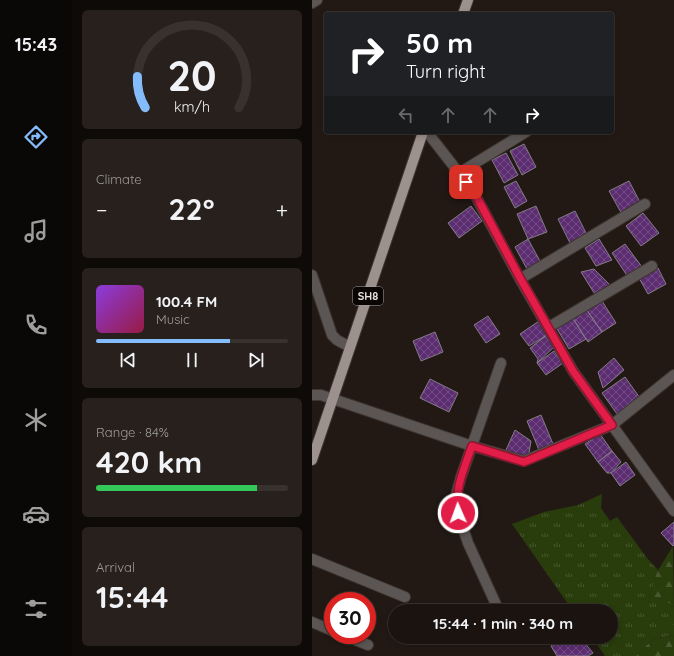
<!DOCTYPE html>
<meta charset="utf-8">
<style>
:root{--surface:#1a130f;--page:#27201d;--text:#f1f3f6;--muted:#9f9e9e;--line:#38322f;--accent:#84bcfb}
body{margin:0;font-family:Quicksand,sans-serif;background:var(--page);color:var(--text);height:100vh;display:flex;flex-direction:column;font-size:15px;white-space:nowrap}
*{box-sizing:border-box;margin:0}
p{font-size:13px;color:var(--muted)}
.icon{flex:none;width:22px;height:22px;fill:none;stroke:currentColor;stroke-width:2;stroke-linecap:round;stroke-linejoin:round}
.map{position:relative;flex:1;overflow:hidden}
.details{display:flex;flex-direction:column;gap:10px;padding:10px;background:#0e0a08;width:240px}
.details>*{flex:none}
.top-card{position:absolute;left:12px;top:12px;width:290px;height:122px;border-radius:4px;box-shadow:0 2px 6px #0003,0 0 0 1px var(--line);background:#202124;color:#fff;overflow:hidden}
.speed{position:absolute;left:12px;top:592px;display:flex;gap:8px;font-size:20px;font-weight:700;text-align:center}
.speed>*{display:grid;place-content:center;width:52px;height:52px;border-radius:50%;background:var(--surface);box-shadow:0 2px 6px #0003,0 0 0 1px var(--line);line-height:1}
.speed .limit{border:6px solid #d22;background:#fff;color:#111}
.pin{position:absolute;display:grid;place-items:center;width:34px;height:34px;color:#fff;margin:-17px;border-radius:8px;box-shadow:0 2px 6px #0006}
.me{position:absolute;width:44px;margin:-22px;rotate:358deg;stroke-linejoin:round;filter:drop-shadow(0 0 3px #0008)}
.turn{display:flex;align-items:center;gap:14px;height:84px;padding:0 16px;font-size:18px}
.turn .icon{width:52px;height:52px;stroke-width:2.5}
.turn b{display:block;font-size:28px;line-height:34px}
.lanes{display:flex;align-items:center;height:38px;padding:0 16px;background:#0003;justify-content:center;gap:20px;direction:ltr}
.lanes .off{opacity:.35}
.big{font-size:30px;font-weight:700;line-height:1.1}
.details .tile{flex:1;display:flex;flex-direction:column;justify-content:center;gap:6px;min-width:0;padding:0 14px;border-radius:6px;background:var(--page)}
.details .dial{align-items:center;gap:0}
.dial svg{height:104px;overflow:visible;fill:none;stroke:var(--line);stroke-width:7;stroke-linecap:round;text-anchor:middle}
.dial text{fill:var(--text);stroke:none}
.song{display:flex;align-items:center;gap:12px}
.cover{width:48px;height:48px;border-radius:6px;background:linear-gradient(135deg,hsl(270 70% 55%),hsl(340 70% 35%))}
.played{height:4px;border-radius:2px;background:linear-gradient(90deg,var(--accent) 70%,var(--line) 70%)}
.keys{display:flex;justify-content:space-around;direction:ltr}
.heat{display:flex;justify-content:space-between;align-items:center;font-size:22px;direction:ltr}
.charge{height:6px;border-radius:3px;background:linear-gradient(90deg,#34c759 84%,var(--line) 0)}
.trip{position:absolute;left:76px;top:604px;width:230px;height:40px;border-radius:20px;background:var(--surface);box-shadow:0 2px 6px #0003,0 0 0 1px var(--line);font-weight:700;line-height:40px;text-align:center}
main{display:flex;flex:1;min-height:0}
.dock{display:flex;flex-direction:column;width:72px;justify-content:space-around;align-items:center;background:#0a0806;color:var(--muted)}
.dock .icon{width:28px;height:28px}
.dock .selected{color:var(--accent)}
.dock b{font-size:18px;color:var(--text)}
.map>svg:first-child{display:block}
</style>
<main>
<nav class="dock">
<b>15:43</b>
<svg class="icon selected" aria-label="directions" viewBox="0 0 24 24"><path d="M12 3l9 9-9 9-9-9zM9 14v-3h6M13 9l2 2-2 2"/></svg>
<svg class="icon" aria-label="music" viewBox="0 0 24 24"><path d="M9 18V5l10-2v13"/><circle cx="6" cy="18" r="3"/><circle cx="16" cy="16" r="3"/></svg>
<svg class="icon" aria-label="phone" viewBox="0 0 24 24"><path d="M5 4h4l2 5-3 2q2 4 5 5l2-3 5 2v4C11 20 4 13 5 4z"/></svg>
<svg class="icon" aria-label="climate" viewBox="0 0 24 24"><path d="M12 3v18M4 7l16 10M4 17L20 7"/></svg>
<svg class="icon" aria-label="car" viewBox="0 0 24 24"><path d="M5 17H2v-5l4-1 3-4h7l3 4 3 1v5h-3M9 17h6M6 11h13"/><circle cx="7" cy="17" r="2"/><circle cx="17" cy="17" r="2"/></svg>
<svg class="icon" aria-label="filters" viewBox="0 0 24 24"><path d="M4 7h16M4 17h16"/><circle cx="9" cy="7" r="2"/><circle cx="15" cy="17" r="2"/></svg>
</nav>
<section class="details">
<div class="tile dial"><svg viewBox="0 0 100 80">
<path d="M14 69A42 42 0 1 1 86 69"/>
<path d="M14 69A42 42 0 0 1 8 45" stroke="#84bcfb"/>
<text x="50" y="56" font-size="32" font-weight="700">20</text>
<text x="50" y="72" font-size="11">km/h</text>
</svg></div>
<div class="tile"><p>Climate</p>
<div class="heat"><a>−</a><b class="big">22°</b><a>+</a></div>
</div>
<div class="tile">
<div class="song"><i class="cover"></i><div><b>100.4 FM</b><p>Music</p></div></div>
<div class="played"></div>
<div class="keys"><svg class="icon" aria-label="previous" viewBox="0 0 24 24"><path d="M18 5L8 12l10 7zM5 5v14"/></svg><svg class="icon" aria-label="pause" viewBox="0 0 24 24"><path d="M8 5v14M16 5v14"/></svg><svg class="icon" aria-label="next" viewBox="0 0 24 24"><path d="M6 5l10 7-10 7zM19 5v14"/></svg></div>
</div>
<div class="tile"><p>Range · 84%</p><b class="big">420 km</b><div class="charge"></div></div>
<div class="tile"><p>Arrival</p><b class="big">15:44</b></div>
</section>
<div class="map">
<svg width="362" height="656" viewBox="0 0 362 656">
<defs>
<pattern id="grass-tufts" width="24" height="20" patternUnits="userSpaceOnUse"><rect width="24" height="20" fill="#283c0c"/><path d="M3 7l-1-3M5 7V3M7 7l1-3M15 17l-1-3M17 17v-4M19 17l1-3" fill="none" stroke="#47582f"/></pattern>
<pattern id="forest-firs" width="22" height="20" patternUnits="userSpaceOnUse"><rect width="22" height="20" fill="#283c0c"/><path d="M5 1l3.5 6h-7zM16 11l3.5 6h-7z" fill="#47582f"/></pattern>
<pattern id="building-cross-hatch" width="8" height="8" patternUnits="userSpaceOnUse"><rect width="8" height="8" fill="#5c2d71"/><path d="M0 0l8 8M0 8l8-8" fill="none" stroke="#734b85"/></pattern>
</defs>
<rect width="100%" height="100%" fill="#221914"/>
<!-- grass -->
<path fill="url(#grass-tufts)" d="M290,494L289,508L298,521L305,517L335,558L346,570L336,603H357L362,607V635L341,639L324,656H293L280,637H299V611H261L200,524L232,512L266,505Z"/>
<!-- forest -->
<path fill="url(#forest-firs)" d="M361,546L362,607L357,603H336L345,572Z
M362,635V656H324L341,639Z"/>
<!-- building -->
<path fill="url(#building-cross-hatch)" stroke="#837c87" d="M212,144L224,167L210,175L198,151Z
M194,153L206,175L192,183L180,160Z
M204,181L215,201L203,208L192,187Z
M317,181L330,206L311,216L297,191Z
M159,206L170,221L147,238L136,223Z
M224,206L235,232L216,239L205,214Z
M263,211L276,237L259,245L246,219Z
M331,213L347,233L329,246L314,226Z
M216,239L228,261L215,269L203,247Z
M287,239L300,260L284,266L273,248Z
M313,244L330,267L316,277L300,253Z
M346,268L354,284L336,294L327,278Z
M282,269L300,287L284,296L269,272Z
M290,301L304,323L290,332L274,309Z
M274,309L290,332L276,342L260,317Z
M176,316L188,334L174,343L162,325Z
M260,317L274,339L257,349L244,327Z
M227,321L235,335L217,346L208,334Z
M123,332L131,352L109,361L101,341Z
M235,335L243,346L225,363L226,359L218,348Z
M242,351L251,363L234,375L225,363Z
M302,358L312,370L291,388L286,372Z
M313,377L328,398L305,414L290,393Z
M118,379L146,393L137,412L108,398Z
M229,415L241,444L227,450L215,421Z
M203,430L219,441L216,459L194,450Z
M288,434L300,451L286,462L273,444Z
M300,451L309,462L299,473H295L286,462Z
M314,462L323,475L308,486L299,473Z
M362,522V545L361,546L349,533Z
M251,637H268L281,653L276,656H245L239,646Z"/>
<g fill="none" stroke-linecap="round" stroke-linejoin="round">
<!-- minor casing -->
<g stroke="#3e3530" stroke-width="12">
<path id="minor" d="M0,3L5,0
M115,132L161,191L208,279L261,371L362,511
M147,173L214,132
M0,275L20,335L25,340L38,347
M208,279L333,204
M237,327L340,266
M0,395H9L160,446L212,461L300,425L362,375
M0,559L93,597
M187,611L156,543L146,513L143,499L149,477L189,363
M0,622L21,631
M31,635L56,645"/>
</g>
<!-- major casing -->
<g stroke="#3e3530" stroke-width="12">
<path id="major" d="M151,14L156,0
M0,460L111,132"/>
</g>
<!-- minor -->
<use href="#minor" stroke="#5b5653" stroke-width="10"/>
<!-- major -->
<use href="#major" stroke="#9c918c" stroke-width="10"/>
</g>
<g fill="none" stroke-linecap="round" stroke-linejoin="round">
<!-- route casing -->
<g stroke="#92132f" stroke-width="10">
<path id="route" d="M146,513C142,490 152,469 160,446L212,462L300,425L261,371L208,278L161,190L154,182"/>
</g>
<!-- route -->
<use href="#route" stroke="#e11d48" stroke-width="7"/>
</g>
<g text-anchor="middle" stroke-width="4" stroke-linejoin="round" paint-order="stroke">
<!-- shield labels -->
<rect fill="#090504" stroke="#a59f9d" stroke-width="1" x="41" y="287" width="30" height="18" rx="3"/>
<g font-size="11" font-weight="bold" fill="#e8e1de">
<text x="56" y="300">SH8</text>
</g>
</g>
</svg>
<div class="speed"><div class="limit">30</div></div>
<div class="pin" style="left:154px;top:182px;background:#d93025"><svg class="icon" aria-label="arrive" viewBox="0 0 24 24"><path d="M6 21V4h12l-3 4 3 4H6"/></svg></div>
<svg class="me" style="left:146px;top:513px" viewBox="-20 -20 40 40"><circle r="17" fill="#e11d48" stroke="#fff" stroke-width="3"/><path d="M0-11L8 9 0 5-8 9z" fill="#fff"/></svg>
<div class="trip">15:44 · 1 min · 340 m</div>
<div class="top-card">
<div class="turn"><svg class="icon" aria-label="right" viewBox="0 0 24 24"><path d="M7 20v-9h11M14 6l5 5-5 5"/></svg><div><b>50 m</b>Turn right</div></div>
<div class="lanes"><svg class="icon off" aria-label="left" viewBox="0 0 24 24"><path d="M17 20v-9H6M10 6l-5 5 5 5"/></svg><svg class="icon off" aria-label="ahead" viewBox="0 0 24 24"><path d="M12 20V5M6 11l6-6 6 6"/></svg><svg class="icon off" aria-label="ahead" viewBox="0 0 24 24"><path d="M12 20V5M6 11l6-6 6 6"/></svg><svg class="icon" aria-label="right" viewBox="0 0 24 24"><path d="M7 20v-9h11M14 6l5 5-5 5"/></svg></div>
</div>
</div>
</main>
